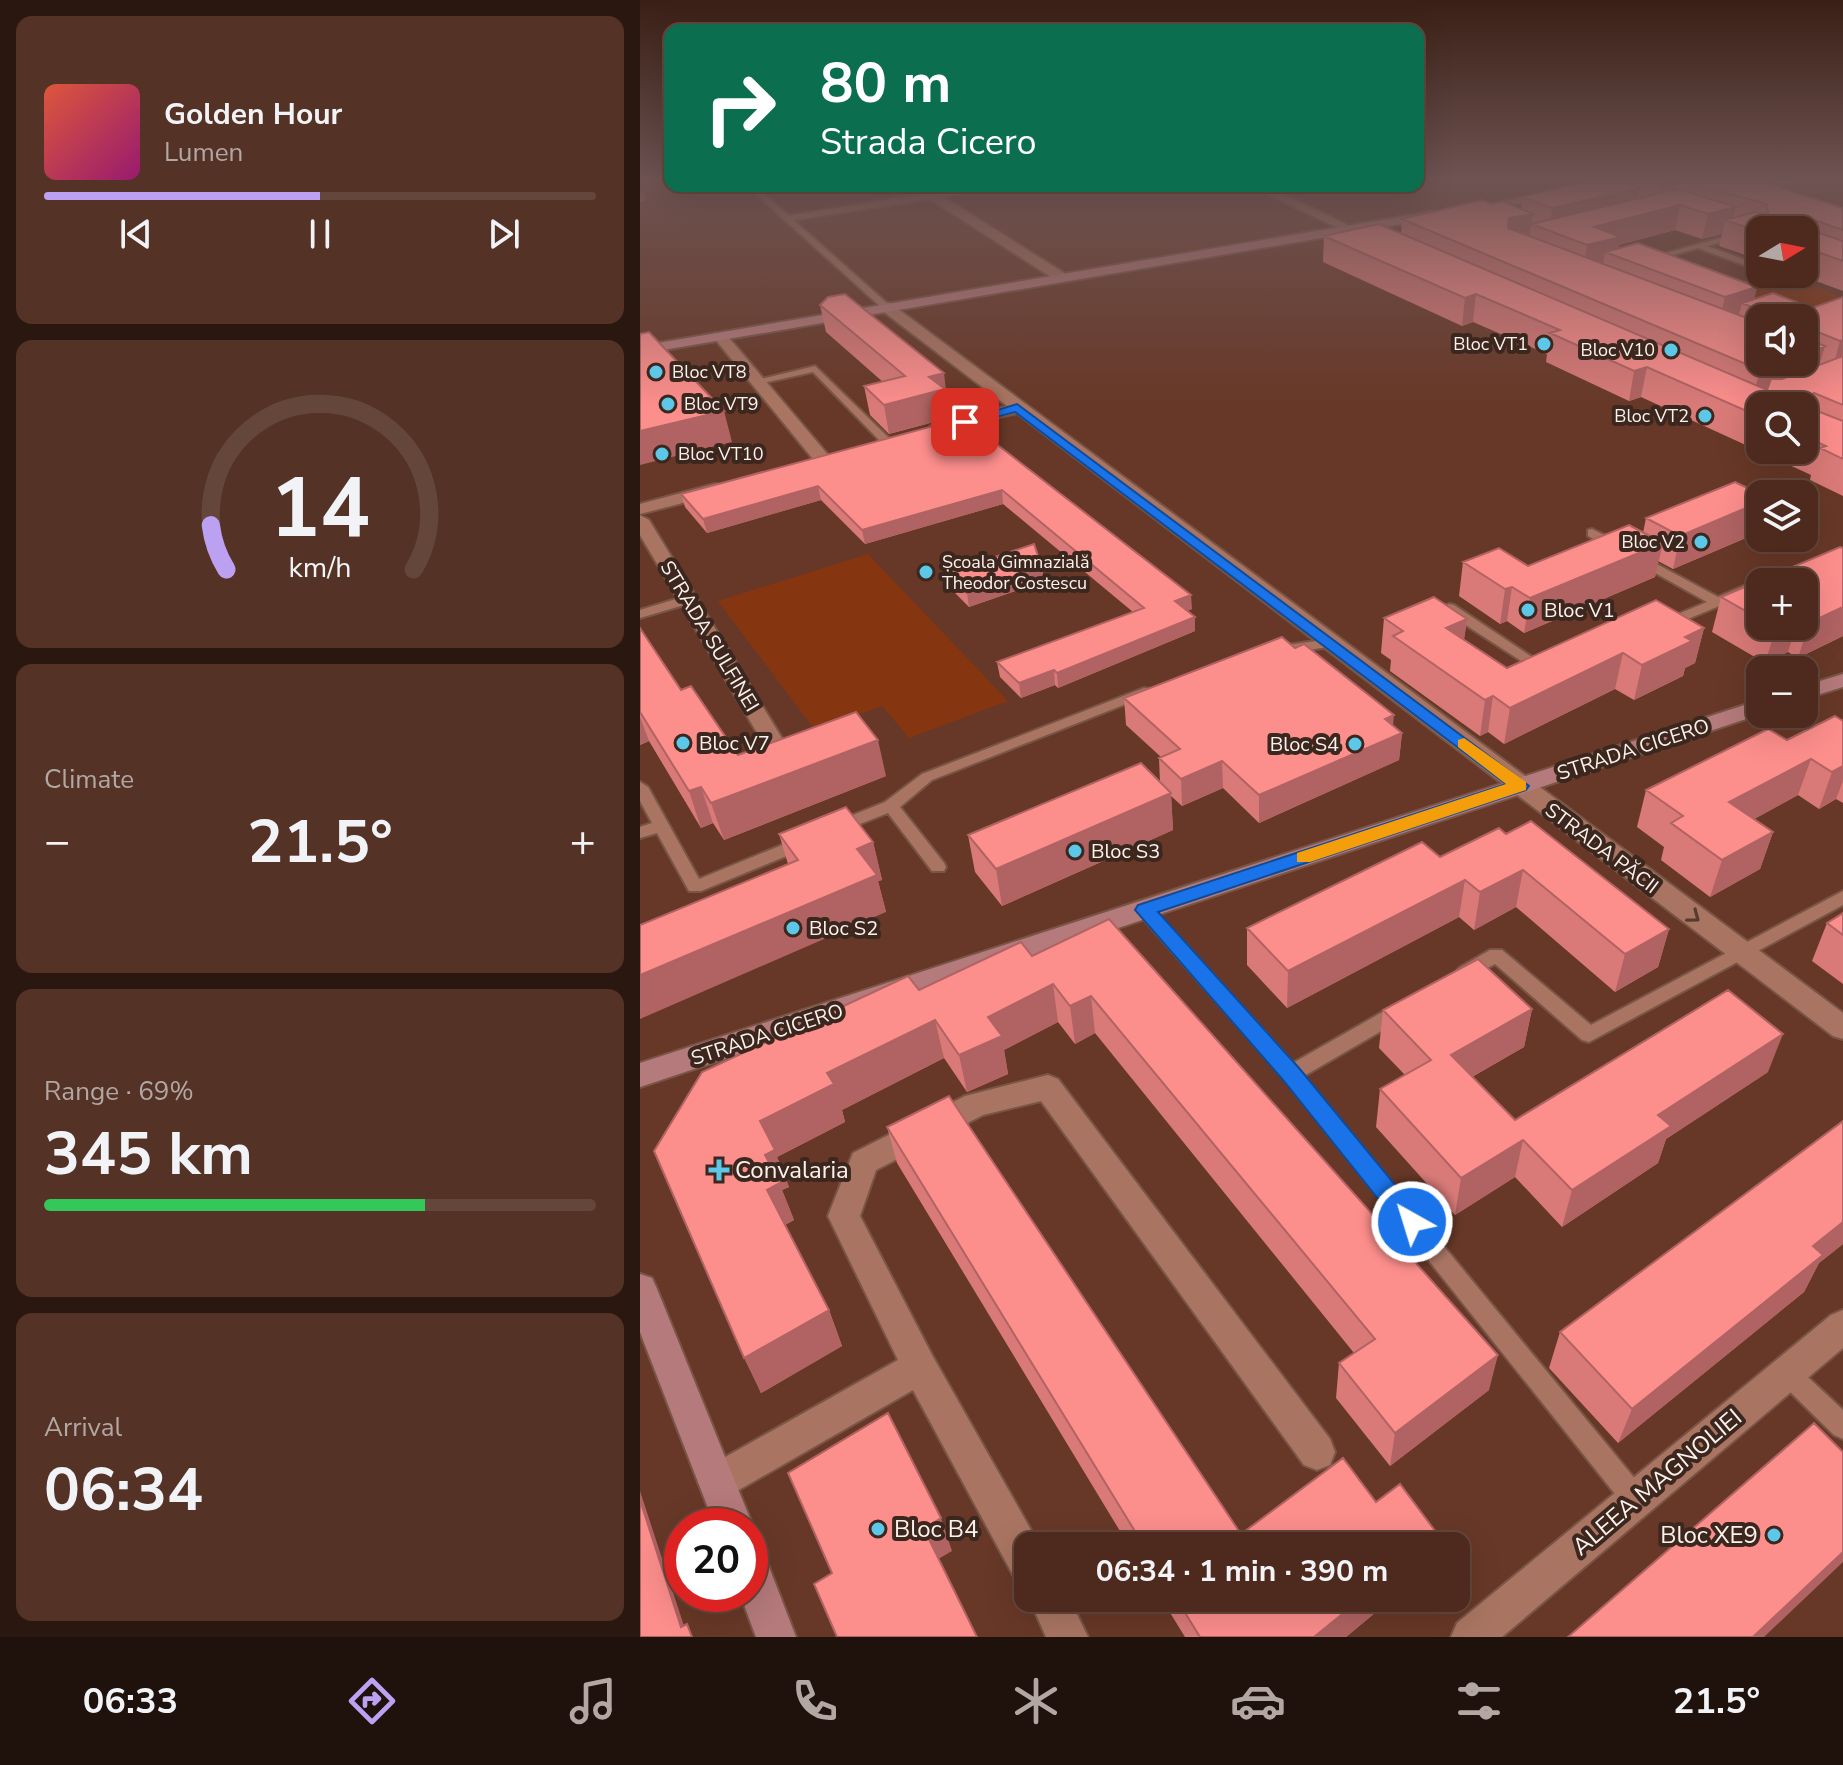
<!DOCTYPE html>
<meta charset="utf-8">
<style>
:root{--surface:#4d2a1d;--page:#543226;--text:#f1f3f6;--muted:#b3a7a4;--line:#64463b;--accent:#bca0f2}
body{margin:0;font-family:"Nunito Sans",sans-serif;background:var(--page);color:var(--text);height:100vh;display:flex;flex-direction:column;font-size:30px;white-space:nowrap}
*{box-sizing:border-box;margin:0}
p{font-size:26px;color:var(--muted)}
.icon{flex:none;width:44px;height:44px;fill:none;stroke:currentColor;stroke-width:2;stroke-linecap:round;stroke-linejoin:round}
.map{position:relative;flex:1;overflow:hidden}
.sheet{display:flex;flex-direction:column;gap:16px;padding:16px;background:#2a1710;width:640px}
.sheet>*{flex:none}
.banner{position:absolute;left:24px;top:24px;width:760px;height:168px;border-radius:16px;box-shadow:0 8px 32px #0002,0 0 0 2px var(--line);background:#0b6e4f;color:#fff;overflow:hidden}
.needle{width:52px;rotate:80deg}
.controls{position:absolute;left:1106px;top:216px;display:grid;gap:16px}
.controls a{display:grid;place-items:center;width:72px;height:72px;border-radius:16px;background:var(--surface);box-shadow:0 8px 32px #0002,0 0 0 2px var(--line);font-size:40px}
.speed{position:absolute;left:24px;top:1508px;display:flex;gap:16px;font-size:40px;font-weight:700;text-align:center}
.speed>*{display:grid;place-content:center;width:104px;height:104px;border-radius:50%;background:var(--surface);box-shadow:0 8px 32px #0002,0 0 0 2px var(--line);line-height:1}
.speed .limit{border:12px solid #d22;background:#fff;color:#111}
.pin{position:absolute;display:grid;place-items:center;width:68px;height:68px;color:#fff;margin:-34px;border-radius:16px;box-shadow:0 4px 12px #0006}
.me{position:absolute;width:88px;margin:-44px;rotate:321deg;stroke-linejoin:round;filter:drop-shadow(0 0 6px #0008)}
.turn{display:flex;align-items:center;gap:28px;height:168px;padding:0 24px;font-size:36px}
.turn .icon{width:104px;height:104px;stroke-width:2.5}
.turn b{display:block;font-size:56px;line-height:68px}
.big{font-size:60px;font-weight:700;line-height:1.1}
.sheet .tile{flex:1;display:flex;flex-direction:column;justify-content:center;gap:12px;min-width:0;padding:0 28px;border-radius:16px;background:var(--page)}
.sheet .dial{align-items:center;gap:0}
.dial svg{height:208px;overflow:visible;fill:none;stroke:var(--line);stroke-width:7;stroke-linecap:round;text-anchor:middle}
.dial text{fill:var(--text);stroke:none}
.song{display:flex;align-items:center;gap:24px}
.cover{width:96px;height:96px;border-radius:12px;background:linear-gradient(135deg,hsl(10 70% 55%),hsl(320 70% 35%))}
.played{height:8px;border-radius:4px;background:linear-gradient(90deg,var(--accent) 50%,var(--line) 50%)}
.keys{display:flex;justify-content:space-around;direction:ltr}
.heat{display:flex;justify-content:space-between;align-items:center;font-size:44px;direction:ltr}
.charge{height:12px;border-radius:6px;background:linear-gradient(90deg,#34c759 69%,var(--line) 0)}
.trip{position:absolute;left:374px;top:1532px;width:456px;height:80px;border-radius:16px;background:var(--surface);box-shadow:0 8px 32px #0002,0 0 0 2px var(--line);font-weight:700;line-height:80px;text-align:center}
.tabs{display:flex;height:128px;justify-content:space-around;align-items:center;background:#1f110c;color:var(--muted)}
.tabs .icon{width:56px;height:56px}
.tabs .active{color:var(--accent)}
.tabs b{font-size:36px;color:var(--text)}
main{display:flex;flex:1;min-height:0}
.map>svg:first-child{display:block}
</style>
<main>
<section class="sheet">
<div class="tile">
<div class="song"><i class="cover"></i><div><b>Golden Hour</b><p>Lumen</p></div></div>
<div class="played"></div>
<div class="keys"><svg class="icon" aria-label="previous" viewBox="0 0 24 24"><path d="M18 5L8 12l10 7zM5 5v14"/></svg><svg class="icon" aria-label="pause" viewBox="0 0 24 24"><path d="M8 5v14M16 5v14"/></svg><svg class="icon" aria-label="next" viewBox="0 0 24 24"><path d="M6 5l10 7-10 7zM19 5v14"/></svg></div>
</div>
<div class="tile dial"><svg viewBox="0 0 100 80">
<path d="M14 69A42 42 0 1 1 86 69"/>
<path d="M14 69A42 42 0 0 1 8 52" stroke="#bca0f2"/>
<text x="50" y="56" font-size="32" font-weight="700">14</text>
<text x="50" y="72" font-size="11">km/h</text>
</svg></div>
<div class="tile"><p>Climate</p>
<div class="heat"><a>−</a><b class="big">21.5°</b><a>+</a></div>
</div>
<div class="tile"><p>Range · 69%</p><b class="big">345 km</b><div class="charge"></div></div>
<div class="tile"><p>Arrival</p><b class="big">06:34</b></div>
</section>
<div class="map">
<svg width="1203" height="1637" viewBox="0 0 1203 1637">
<rect width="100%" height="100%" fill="#673827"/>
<!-- green -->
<path fill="#863511" d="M1156,278L1203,298L1155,314L1105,295Z
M228,554L368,701L269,738L242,706L175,730L78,601Z"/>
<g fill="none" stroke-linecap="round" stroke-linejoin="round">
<!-- lane casing -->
<g stroke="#795546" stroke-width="4">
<path id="lane" d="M107,186H115L248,304V308H242Z
M1102,232L1105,236L1067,246L1120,265V271L1058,248L1005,263L1001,260Z
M1135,274L1145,275L1093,291L1089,288Z
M175,366L251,440V444H243L173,372L118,384L113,381Z
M952,529L982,544L984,547L982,550H974L948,536V530Z
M998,554L1078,597L1115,581L1125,582H1120V589L1031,626L1024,622L1026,619L1067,602L994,561L992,558Z
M49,595L54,596V602L0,618V610Z
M809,604L814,605L895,659L888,663L883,662L804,611L802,608Z
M690,639L695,640V646L648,653L641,649L648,645Z
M504,688L509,689L511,692L509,695L292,780L260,807L304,863L306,867L304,871H292L248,813L197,833L189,828L191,824L245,802L282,774Z
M0,782L8,787L59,879L159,838H171L173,842L171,846L61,891H49L17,833L0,838V827L12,823L0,801Z
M1203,891V905L949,1042L942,1040L855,964L825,980L819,978L816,973L819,968L850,950H862L951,1025Z
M505,904L511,906L653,1063L753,1006L760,1004L767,1006L769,1011L767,1016L664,1076L1005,1491L1009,1500L1005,1509L996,1513L987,1509L644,1079L499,914L496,910L499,906Z
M1148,1363L1156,1366L1203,1410V1439L1194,1435L1140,1382L1136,1374L1140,1366Z"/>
</g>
<!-- street casing -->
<g stroke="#795546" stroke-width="4">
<path id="street" d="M1155,177H1175L1119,191L1113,188Z
M331,186H359L303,197L424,273V279H414L290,199L148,221L142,217Z
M611,186H626L737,239L727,242Z
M240,303H250L1203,1013V1039L1193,1036L377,413L290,432V426L367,406L240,309Z
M75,333H85L189,456V464H177L75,339Z
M75,484L81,485V493L0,514V504Z
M0,515L9,520L151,753L148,758H132L129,753L0,535Z
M408,1075L418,1079L690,1439L695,1452L690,1465L677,1470L664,1465L401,1101L343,1115L236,1170L220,1216L292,1355L400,1546H388V1583L374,1577L273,1390L90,1495L77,1501L64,1495L58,1482L64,1469L258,1360L188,1216L213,1153L325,1096Z
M1203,1310V1348L862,1637H811L817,1623L1191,1315Z
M388,1596L429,1598L448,1637H406Z"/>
</g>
<!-- secondary casing -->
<g stroke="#795546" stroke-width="4">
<path id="secondary" d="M1001,177H1026L953,191L947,188Z
M913,192L917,197L834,212L828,208Z
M794,211L800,215L798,218L0,354V346Z
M1203,674V687L1164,699V686Z
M1120,700L1121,714L0,1087V1063Z
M0,1274L12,1278L17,1289L113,1526L110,1534V1526H75L0,1332Z
M110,1548L124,1554L156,1637H116L100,1594H110Z"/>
</g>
<!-- lane -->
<use href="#lane" fill="#a97562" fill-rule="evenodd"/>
<!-- street -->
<use href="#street" fill="#a97562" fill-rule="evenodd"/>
<!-- secondary -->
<use href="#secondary" fill="#b57a7b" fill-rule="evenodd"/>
</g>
<!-- wall -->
<path fill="#d97a78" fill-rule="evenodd" d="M996,177H1106L1203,208V291L1157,274H1164V230H1120V260L1079,246L1082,234L1062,239L1035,230L979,245V248L1117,287L1114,299L1172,308L1203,297V496L1170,480L1171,475L1001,397L989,401L906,362L907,354L833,322L822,326L683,262L684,236L761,233L762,219L852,204L881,209L882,197L962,183L994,186ZM1120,318H1164V362H1120ZM1120,406H1164V450H1120Z
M180,305L309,402H307L309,418L249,434L230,415L224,386L243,382L186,332Z
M323,418L552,609L547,611L555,631L418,688L415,685L381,698L360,677L357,662L493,612L363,504L225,544L181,500L67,533L45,507L41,494Z
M1006,518L1120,532L1033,569L1018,561L1015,577L884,633L867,621L860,624L819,596L823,562L888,566L1003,533Z
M1203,548V636L1158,658L1148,652L1125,663L1072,632L1081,597ZM1120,582H1164V626H1120Z
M402,567L404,581L329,607L308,586L306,573Z
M744,618L827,619L824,639L867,668L1064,628L1055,663L1045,668L1043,676L994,700L975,689L864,744L848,732L840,736L750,671L751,660L741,653Z
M0,628L41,690L98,755L246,776L84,840L73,823L61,828L9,741L0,745Z
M484,698L753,726L762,733L759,760L619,823L583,788L542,806L531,796L533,830L362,906L335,872L328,835L520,782L519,758L521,757L486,725Z
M1203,721V803L1196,799L1179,809L1158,795L1114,819L1133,832L1120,869L1070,897L1021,860L1024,847L997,827L1006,790Z
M139,834L233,842L242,880L238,881L246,912L148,864Z
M866,834L1029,929L1018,967L975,992L876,907L834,930L819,917L647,1008L607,965V928Z
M1203,913V984L1172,961L1187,923Z
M469,919L849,1390L750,1466L696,1398L699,1363L714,1353L455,1033L435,1044L418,1022L364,1050L368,1074L327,1092L304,1058L202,1110L205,1122L137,1157L149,1187L142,1190L154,1220L145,1225L189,1310L202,1346L121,1393L14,1151L279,990L392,956Z
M892,1009L884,1047L832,1077L875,1120L1128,1072L1026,1139L1018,1163L922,1227L875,1177L815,1215L736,1127L740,1089L765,1075L739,1048L743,1010Z
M1203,1121V1244L1179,1263L1164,1292L978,1443L909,1368L920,1332Z
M247,1127L601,1534L736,1502L799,1536L797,1546H489L257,1163Z
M521,1598H753L706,1637H545Z"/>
<!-- shaded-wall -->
<path fill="#b06362" d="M1039,180L1034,204L1015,208L1020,183Z
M1000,188L995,212L909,231L912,208Z
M4,192L6,201L0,202V193Z
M1040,205L1035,230L979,245L977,256L965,252L963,267L943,272L947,245L954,227Z
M1096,207L1092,222L1085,220L1082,234L1062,239L1068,214Z
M893,214L889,239L865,244L869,218Z
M1117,287L1112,307L1102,303L1098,318L1078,325L1085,297Z
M836,294L833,322L822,326L825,298Z
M1203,340V367L1192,370L1200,341Z
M1185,346L1176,376L1112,400L1120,370L1142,362H1164V354Z
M1007,367L1001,397L989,401L994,371Z
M304,373L309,418L249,434L244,405L289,377Z
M84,411L92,442L0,465V431Z
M178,486L181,500L67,533L63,519Z
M362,490L363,504L225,544L222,530Z
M1120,502V532L1033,569L1040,536Z
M1023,543L1015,577L884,633L890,598Z
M402,567L404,581L329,607L327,593Z
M872,587L867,621L860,624L865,589Z
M551,595L552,609L535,615V601Z
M1203,607V636L1158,658L1169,623Z
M555,617V631L418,688L417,673Z
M827,619L822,654L806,628Z
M1140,626H1156L1148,652L1125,663L1136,628Z
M1064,628L1055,663L1045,668L1043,676L994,700L1002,665L1045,637Z
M983,653L975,689L864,744L870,708Z
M414,670L415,685L381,698L379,683Z
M853,696L848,732L840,736L845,700Z
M754,715L752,737L762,733L759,760L619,823V795L745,719Z
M0,717L9,741L0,745Z
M238,740L246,776L84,840L71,803Z
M1171,759L1158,795L1078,839L1089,802Z
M582,761L583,788L542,806L541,779Z
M1203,766V781L1196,799L1179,809L1192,772Z
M61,787L73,823L61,828L49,791Z
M531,793L533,830L362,906L356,869Z
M1133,832L1120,869L1070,897L1082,860Z
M233,842L242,880L238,881L246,912L0,1019V975L217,849Z
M883,870L876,907L834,930L840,892Z
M825,880L819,917L647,1008L648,971Z
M1029,929L1018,967L975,992L985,954Z
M413,984L418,1022L364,1050L368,1074L327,1092L319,1055L348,1017Z
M451,996L455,1033L435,1044L430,1006Z
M892,1009L884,1047L805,1092L811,1055Z
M295,1020L304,1058L202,1110L205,1122L137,1157L149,1187L142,1190L154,1220L141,1227L127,1190L125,1155L120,1121L187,1073Z
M1143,1034L1128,1072L1026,1139L1018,1163L922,1227L932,1190L1018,1115Z
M883,1140L875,1177L815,1215L821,1178Z
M1203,1222V1244L1179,1263L1164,1292L978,1443L992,1409L1173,1246Z
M189,1310L202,1346L121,1393L104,1358Z
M858,1355L849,1390L750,1466L755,1433Z
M0,1491L47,1635L41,1627L0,1500Z
M301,1518L312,1551L295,1561L284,1529Z
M799,1536L797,1546H786Z
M1203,1552V1562L1124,1637H1113Z
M722,1598H753L706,1637H674Z"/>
<!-- building -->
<path fill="#fc8e8c" stroke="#b06362" stroke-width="2" d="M1000,177H1106L1203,208V230L1172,219L1168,221L1170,230L1203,241V261L1164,247V230H1120V232L1085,220L1115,212L1128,214L1127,204L1039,180L1020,183Z
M953,180L962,183L976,180L1000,188L912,208L882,197Z
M1038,189L1096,207L1068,214L1040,205L954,227L981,237L947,245L891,224Z
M842,200L852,204L863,201L893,214L869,218L868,228L1120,323V362H1142L1120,370L762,219Z
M739,224L1127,390L1131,379H1142L1203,356V405L1174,393L1170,396L1172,409L1203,421V459L1180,448L1186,446L1164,436V406H1120V417L1007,367L994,371L910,333L920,330L836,294L825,298L684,236Z
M998,243L1117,287L1085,297L965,252Z
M1133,293L1172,308L1203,297V340L1200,341L1173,330H1164V318H1129L1128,314L1102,303Z
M205,294L304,373L289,377L305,389L244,405L224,386L265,376L180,305L188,297Z
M9,332L84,411L0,431V334Z
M1164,338L1185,346L1164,354Z
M323,418L551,595L535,601L555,617L417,673L414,670L379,683L357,662L504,608L362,490L222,530L178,486L63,519L41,494Z
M1095,482L1120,494V502L1040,536L1006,518Z
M989,525L1023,543L890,598L872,587L865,589L823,562L859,548L888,566Z
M394,544L402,567L327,593L306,573Z
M1200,547L1203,548V607L1169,623L1164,620V582H1120V619L1081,597Z
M794,597L827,619L806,628L867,668L1016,600L1064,628L1045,637L1052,641L1002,665L983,653L870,708L853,696L845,700L753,636L763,631L744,618Z
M0,628L41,690L51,686L98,755L216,712L238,740L71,803L61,787L49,791L0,712Z
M642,637L655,648L664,644L754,715L745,719L762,733L619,795L582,761L541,779L519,758L540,749L484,698Z
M1195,716L1203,721V766L1192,772L1171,759L1089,802L1133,832L1082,860L1031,823L1043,816L1006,790L1128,729L1147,740Z
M501,763L531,793L356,869L328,835Z
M206,807L233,842L217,849L237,875L0,975V925L158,860L139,834Z
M891,821L1029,929L985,954L883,870L840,892L825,880L648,971L607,928L782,842L800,857L859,828L866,834Z
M1203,913V935L1187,923Z
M469,919L858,1355L755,1433L699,1363L735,1339L451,996L430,1006L413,984L348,1017L362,1036L319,1055L295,1020L187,1073L194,1084L120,1121L135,1150L125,1155L140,1183L127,1190L189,1310L104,1358L14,1151L62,1072L268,976L279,990L381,942L392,956Z
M838,959L892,1009L811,1055L875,1120L1088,990L1143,1034L1018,1115L1031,1126L932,1190L883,1140L821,1178L740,1089L791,1060L743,1010Z
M309,1096L601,1534L703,1458L736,1502L760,1484L799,1536L786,1546H504L247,1127Z
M1203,1121V1222L1173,1246L1183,1255L992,1409L920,1332Z
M248,1413L301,1518L284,1529L337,1637H197L174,1584L192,1573L148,1473Z
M1174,1423L1203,1452V1552L1113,1637H928Z
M0,1500L41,1627L47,1624L52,1637H0Z
M536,1598H722L674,1637H560Z"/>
<!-- one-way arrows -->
<defs><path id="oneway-chevron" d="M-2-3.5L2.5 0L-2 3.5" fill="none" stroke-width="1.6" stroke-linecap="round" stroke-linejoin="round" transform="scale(2)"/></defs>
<use stroke="#573a30" href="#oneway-chevron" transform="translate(1054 917) rotate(37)"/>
<!-- sky -->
<linearGradient id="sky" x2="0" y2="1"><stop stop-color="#391f15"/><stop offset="0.44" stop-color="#6e5352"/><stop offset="1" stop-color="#6e5352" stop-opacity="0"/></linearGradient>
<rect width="1203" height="406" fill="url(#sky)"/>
<!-- route -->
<path fill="#1a73e8" stroke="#114b97" stroke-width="2" d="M377,404L889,786L886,790L518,912L659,1068L780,1215L784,1222L780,1230L772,1233L763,1230L643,1080L495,910L498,905L866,784L375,412L325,425L319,422Z"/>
<!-- slow -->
<path fill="#f59e0b" d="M824,738L886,782V790L670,862H657V853L866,784L818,747V740Z"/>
<!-- markers -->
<g fill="#5dc7e8" stroke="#3c271f" stroke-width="3">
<circle cx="904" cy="344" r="8"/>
<circle cx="1031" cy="350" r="8"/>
<circle cx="16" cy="372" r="8"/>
<circle cx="28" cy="404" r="8"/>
<circle cx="1065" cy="416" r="8"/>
<circle cx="22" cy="454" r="8"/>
<circle cx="1061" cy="542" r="8"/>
<circle cx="286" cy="572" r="8"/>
<circle cx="888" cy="610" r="8"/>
<circle cx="43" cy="743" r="8"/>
<circle cx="715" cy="744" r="8"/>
<circle cx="435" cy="851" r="8"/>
<circle cx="153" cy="928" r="8"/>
<path d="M75 1158h8v8h8v8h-8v8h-8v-8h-8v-8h8z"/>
<circle cx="238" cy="1529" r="8"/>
<circle cx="1134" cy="1535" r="8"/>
</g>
<g text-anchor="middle" stroke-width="8" stroke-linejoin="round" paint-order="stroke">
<!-- far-poi labels -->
<g font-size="18" fill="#fdf1ec" stroke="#3c271f" text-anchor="end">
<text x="888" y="350">Bloc VT1</text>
<text x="1015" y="356">Bloc V10</text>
<text x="32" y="378" text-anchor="start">Bloc VT8</text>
<text x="44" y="410" text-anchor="start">Bloc VT9</text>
<text x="1049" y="422">Bloc VT2</text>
<text x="38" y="460" text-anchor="start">Bloc VT10</text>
<text x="1045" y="548">Bloc V2</text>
<text x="302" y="568" text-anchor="start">Școala Gimnazială<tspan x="302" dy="21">Theodor Costescu</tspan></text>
</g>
<!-- poi labels -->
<g font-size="20" fill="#fdf1ec" stroke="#3c271f" text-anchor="start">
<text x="904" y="617">Bloc V1</text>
<text x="59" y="750">Bloc V7</text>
<text x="699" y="751" text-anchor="end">Bloc S4</text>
<text x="451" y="858">Bloc S3</text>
<text x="169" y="935">Bloc S2</text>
</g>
<!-- street labels -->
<g font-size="20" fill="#fdf1ec" stroke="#3c271f">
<text transform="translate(70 636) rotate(59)" y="7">STRADA SULFINEI</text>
<text transform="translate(993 749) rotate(-18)" y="7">STRADA CICERO</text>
<text transform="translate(962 848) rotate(37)" y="7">STRADA PĂCII</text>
<text transform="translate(127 1034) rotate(-18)" y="7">STRADA CICERO</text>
</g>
<!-- near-poi labels -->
<g font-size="24" fill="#fdf1ec" stroke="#3c271f" text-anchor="start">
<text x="95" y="1178">Convalaria</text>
<text x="254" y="1537">Bloc B4</text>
<text x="1118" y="1543" text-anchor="end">Bloc XE9</text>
</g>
<!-- near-street labels -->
<g font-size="24" fill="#fdf1ec" stroke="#3c271f">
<text transform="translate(1017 1482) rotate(-40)" y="8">ALEEA MAGNOLIEI</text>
</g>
</g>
</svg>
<div class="controls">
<a><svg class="needle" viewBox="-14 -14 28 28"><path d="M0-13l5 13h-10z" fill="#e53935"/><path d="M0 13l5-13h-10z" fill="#b3a7a4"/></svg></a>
<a><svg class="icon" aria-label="sound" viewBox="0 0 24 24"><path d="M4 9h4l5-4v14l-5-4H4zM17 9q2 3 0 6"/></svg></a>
<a><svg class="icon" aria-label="search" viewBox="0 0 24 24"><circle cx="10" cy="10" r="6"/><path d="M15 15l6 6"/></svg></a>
<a><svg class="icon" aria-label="layers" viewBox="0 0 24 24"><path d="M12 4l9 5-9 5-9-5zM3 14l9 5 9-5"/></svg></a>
<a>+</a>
<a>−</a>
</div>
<div class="speed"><div class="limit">20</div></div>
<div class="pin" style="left:325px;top:422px;background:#d93025"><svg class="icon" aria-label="arrive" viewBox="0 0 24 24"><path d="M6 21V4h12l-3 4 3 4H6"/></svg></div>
<svg class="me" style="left:772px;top:1222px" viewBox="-20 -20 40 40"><circle r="17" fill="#1a73e8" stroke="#fff" stroke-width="3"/><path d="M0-11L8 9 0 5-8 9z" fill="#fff"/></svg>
<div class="trip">06:34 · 1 min · 390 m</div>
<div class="banner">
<div class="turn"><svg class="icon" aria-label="right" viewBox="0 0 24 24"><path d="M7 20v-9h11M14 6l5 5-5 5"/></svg><div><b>80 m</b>Strada Cicero</div></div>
</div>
</div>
</main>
<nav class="tabs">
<b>06:33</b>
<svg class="icon active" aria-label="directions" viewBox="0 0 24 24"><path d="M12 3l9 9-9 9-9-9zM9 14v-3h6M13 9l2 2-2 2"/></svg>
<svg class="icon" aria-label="music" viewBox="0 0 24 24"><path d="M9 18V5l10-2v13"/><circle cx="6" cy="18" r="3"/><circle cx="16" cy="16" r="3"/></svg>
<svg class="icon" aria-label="phone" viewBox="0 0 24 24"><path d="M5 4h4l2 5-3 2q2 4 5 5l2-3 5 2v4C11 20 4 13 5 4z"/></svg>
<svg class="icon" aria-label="climate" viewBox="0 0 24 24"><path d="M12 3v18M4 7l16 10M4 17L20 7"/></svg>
<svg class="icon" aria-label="car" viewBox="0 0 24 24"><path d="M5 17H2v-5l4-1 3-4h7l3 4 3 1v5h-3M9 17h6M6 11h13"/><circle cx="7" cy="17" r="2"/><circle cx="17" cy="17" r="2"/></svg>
<svg class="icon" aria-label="filters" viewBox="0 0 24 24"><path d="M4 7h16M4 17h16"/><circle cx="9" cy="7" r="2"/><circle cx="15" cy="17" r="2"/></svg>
<b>21.5°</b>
</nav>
